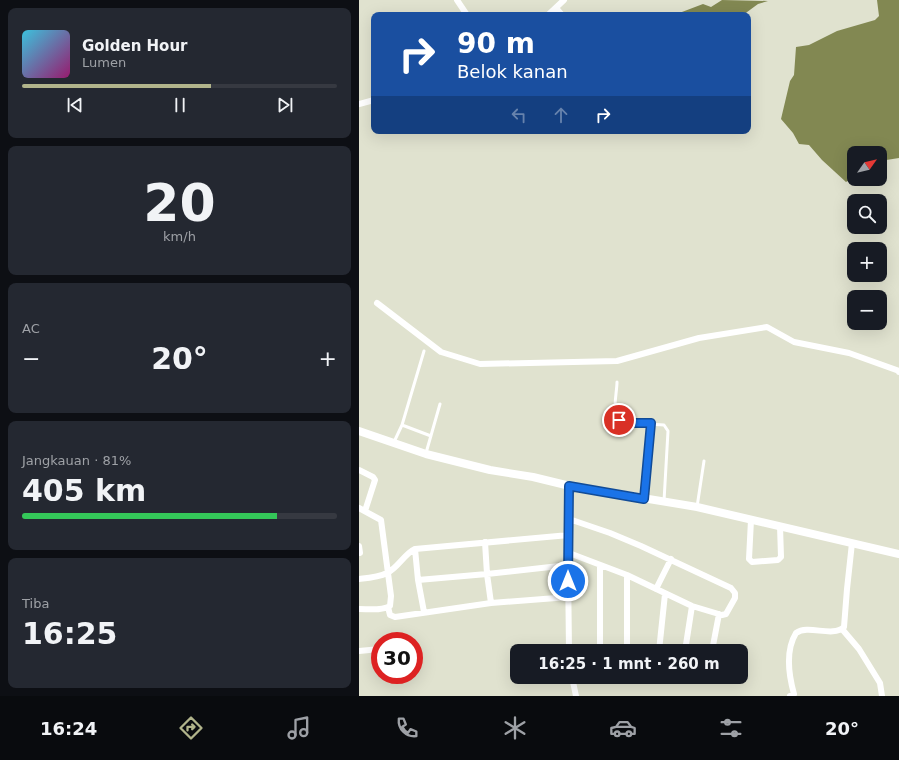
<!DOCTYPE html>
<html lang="id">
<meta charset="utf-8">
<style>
:root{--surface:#171b24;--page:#242831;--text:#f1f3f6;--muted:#9ea1a6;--line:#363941;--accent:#b1b48b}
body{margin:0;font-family:"DejaVu Sans",sans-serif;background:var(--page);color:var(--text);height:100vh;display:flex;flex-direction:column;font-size:15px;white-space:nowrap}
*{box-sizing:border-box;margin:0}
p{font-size:13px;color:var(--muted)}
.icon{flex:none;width:22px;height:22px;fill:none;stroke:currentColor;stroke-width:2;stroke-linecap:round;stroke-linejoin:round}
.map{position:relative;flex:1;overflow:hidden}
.sheet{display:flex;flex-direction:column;gap:8px;padding:8px;background:#0d0f14;width:359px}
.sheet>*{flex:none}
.banner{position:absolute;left:12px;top:12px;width:380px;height:122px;border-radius:8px;box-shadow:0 4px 16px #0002;background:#1a4fa0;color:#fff;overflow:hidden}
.needle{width:26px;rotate:56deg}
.tools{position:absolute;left:488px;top:146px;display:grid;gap:8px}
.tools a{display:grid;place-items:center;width:40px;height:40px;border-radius:8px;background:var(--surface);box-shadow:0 4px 16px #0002;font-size:20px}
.speed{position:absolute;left:12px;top:632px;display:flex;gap:8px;font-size:20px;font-weight:700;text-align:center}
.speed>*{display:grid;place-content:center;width:52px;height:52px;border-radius:50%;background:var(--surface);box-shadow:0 4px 16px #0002;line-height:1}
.speed .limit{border:6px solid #d22;background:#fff;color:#111}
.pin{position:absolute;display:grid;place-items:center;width:34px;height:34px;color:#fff;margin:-17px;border:2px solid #fff;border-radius:50%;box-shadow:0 1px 4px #0007}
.me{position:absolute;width:44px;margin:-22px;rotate:0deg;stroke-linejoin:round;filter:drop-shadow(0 0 3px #0008)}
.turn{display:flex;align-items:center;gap:14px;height:84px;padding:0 20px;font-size:18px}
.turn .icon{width:52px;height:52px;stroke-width:2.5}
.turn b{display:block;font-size:28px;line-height:34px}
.lanes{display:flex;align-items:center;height:38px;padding:0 20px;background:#0003;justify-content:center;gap:20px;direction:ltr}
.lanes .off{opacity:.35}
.big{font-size:30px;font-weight:800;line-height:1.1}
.sheet .tile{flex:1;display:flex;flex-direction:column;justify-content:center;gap:6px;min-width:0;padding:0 14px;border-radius:8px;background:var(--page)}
.sheet .dial{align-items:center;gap:0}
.dial b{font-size:52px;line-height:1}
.song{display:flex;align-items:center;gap:12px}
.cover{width:48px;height:48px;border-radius:6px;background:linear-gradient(135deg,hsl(190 70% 55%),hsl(320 70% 35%))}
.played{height:4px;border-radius:2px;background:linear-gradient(90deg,var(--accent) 60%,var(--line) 60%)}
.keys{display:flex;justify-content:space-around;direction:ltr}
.heat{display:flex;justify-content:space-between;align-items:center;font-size:22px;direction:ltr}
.charge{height:6px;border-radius:3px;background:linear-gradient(90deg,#34c759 81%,var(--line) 0)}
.trip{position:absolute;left:151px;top:644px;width:238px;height:40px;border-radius:8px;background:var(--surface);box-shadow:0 4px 16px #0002;font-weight:800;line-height:40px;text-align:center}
.tabs{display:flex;height:64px;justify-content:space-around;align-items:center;background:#090b0e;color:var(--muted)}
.tabs .icon{width:28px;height:28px}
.tabs .active{color:var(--accent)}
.tabs b{font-size:18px;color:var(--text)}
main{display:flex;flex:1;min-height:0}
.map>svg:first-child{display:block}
</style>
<main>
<section class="sheet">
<div class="tile">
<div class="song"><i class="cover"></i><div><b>Golden Hour</b><p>Lumen</p></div></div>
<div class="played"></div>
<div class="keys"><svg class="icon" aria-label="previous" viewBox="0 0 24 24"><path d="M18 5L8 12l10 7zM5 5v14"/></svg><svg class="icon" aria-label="pause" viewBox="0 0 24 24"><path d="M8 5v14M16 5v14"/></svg><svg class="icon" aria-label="next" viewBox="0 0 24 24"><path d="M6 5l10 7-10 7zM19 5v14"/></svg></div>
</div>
<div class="tile dial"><b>20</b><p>km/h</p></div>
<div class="tile"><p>AC</p>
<div class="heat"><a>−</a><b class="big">20°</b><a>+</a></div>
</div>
<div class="tile"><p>Jangkauan · 81%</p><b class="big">405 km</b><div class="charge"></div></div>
<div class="tile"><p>Tiba</p><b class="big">16:25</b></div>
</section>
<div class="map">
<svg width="540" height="696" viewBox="0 0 540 696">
<rect width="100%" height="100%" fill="#e0e2cf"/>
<!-- water -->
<path fill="#828852" d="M363,0L409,1L399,4L384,15H315L344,4L352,7Z
M518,0H540V158L521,161V153H495V177L487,182L463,160L450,145L440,144L434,133L422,119L431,81L435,75L437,47L450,45L478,31L516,20L520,16Z"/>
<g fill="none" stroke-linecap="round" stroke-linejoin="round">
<!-- service -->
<path stroke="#fff" stroke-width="3" d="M258,382C258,391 254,408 257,416C261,426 294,424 305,425L309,431L305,501
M43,425L72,436
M35,442L43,425L65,351
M67,453L81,404
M285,497L292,423
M338,507L345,461"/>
<!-- minor -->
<path stroke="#fff" stroke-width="6" d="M98,0L108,15
M197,8L203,15
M189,15L205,0
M0,104L15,100
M18,303L82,352L121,364L258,361L340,338L408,327L435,342L490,353L540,371V372
M0,470L14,477L16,480L6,511
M0,508L22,520L32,596L31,606C22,611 10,609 0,609
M392,520L390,559L393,562L419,560L422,557L421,526
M126,542L128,574L132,603
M0,546L1,553H0
M56,549L59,580L65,612
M210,553L268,575L333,606L363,615L367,614L376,598V593L372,588L282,546L251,533L210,519
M241,565V651
M268,575V651
M0,579C9,578 20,577 28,573C39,568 45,554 56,549L210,535
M59,580L128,574L209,565
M297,589L312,559
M29,607L31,615L36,617L132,603L210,597
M483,629L500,649L521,683L523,696
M55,647H58
M0,651L21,649
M210,651L209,565L211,486
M300,651L306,594
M326,651L333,606
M353,651L360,614
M213,677L217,696
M333,677L345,679L348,677
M431,696L435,694C430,676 426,651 437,633C450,624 473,638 485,627L488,589L493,543"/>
<!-- tertiary -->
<path stroke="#fff" stroke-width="8" d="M0,431L67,454L131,470L174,477L211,486L338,507L540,554"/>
</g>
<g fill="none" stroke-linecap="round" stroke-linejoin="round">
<!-- route casing -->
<g stroke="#114b97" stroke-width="10">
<path id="route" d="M209,581L210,486L285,499L292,423H268L260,420"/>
</g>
<!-- route -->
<use href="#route" stroke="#1a73e8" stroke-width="7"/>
</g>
</svg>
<div class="tools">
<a><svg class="needle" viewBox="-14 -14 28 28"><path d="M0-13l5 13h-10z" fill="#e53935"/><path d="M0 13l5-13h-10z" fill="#9ea1a6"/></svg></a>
<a><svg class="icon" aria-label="search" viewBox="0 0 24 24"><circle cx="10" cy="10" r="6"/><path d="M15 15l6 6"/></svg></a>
<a>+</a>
<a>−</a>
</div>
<div class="speed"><div class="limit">30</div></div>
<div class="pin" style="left:260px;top:420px;background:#d93025"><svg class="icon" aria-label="arrive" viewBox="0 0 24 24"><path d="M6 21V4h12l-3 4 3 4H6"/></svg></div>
<svg class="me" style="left:209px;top:581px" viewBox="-20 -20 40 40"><circle r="17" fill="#1a73e8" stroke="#fff" stroke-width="3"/><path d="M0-11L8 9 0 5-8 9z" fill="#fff"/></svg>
<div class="trip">16:25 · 1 mnt · 260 m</div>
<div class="banner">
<div class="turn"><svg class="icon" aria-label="right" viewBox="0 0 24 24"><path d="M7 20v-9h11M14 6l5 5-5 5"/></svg><div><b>90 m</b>Belok kanan</div></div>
<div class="lanes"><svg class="icon off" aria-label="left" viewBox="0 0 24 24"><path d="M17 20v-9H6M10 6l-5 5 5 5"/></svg><svg class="icon off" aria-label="ahead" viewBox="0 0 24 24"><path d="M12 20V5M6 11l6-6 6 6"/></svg><svg class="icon" aria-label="right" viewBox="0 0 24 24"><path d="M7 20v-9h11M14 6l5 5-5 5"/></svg></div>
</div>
</div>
</main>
<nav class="tabs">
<b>16:24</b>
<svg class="icon active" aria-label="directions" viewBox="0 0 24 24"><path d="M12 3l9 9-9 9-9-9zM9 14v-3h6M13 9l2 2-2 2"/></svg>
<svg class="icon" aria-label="music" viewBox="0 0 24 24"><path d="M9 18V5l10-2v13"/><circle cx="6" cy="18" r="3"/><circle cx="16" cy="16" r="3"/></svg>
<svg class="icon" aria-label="phone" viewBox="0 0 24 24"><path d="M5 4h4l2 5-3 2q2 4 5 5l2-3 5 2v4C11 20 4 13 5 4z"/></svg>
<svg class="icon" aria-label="climate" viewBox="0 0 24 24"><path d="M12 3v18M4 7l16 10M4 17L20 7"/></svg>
<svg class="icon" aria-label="car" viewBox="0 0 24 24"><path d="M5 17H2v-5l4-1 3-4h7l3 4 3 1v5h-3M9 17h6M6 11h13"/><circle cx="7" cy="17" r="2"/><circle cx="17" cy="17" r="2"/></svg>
<svg class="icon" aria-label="filters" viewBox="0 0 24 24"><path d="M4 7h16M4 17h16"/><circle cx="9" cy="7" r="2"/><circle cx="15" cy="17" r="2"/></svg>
<b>20°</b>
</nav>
